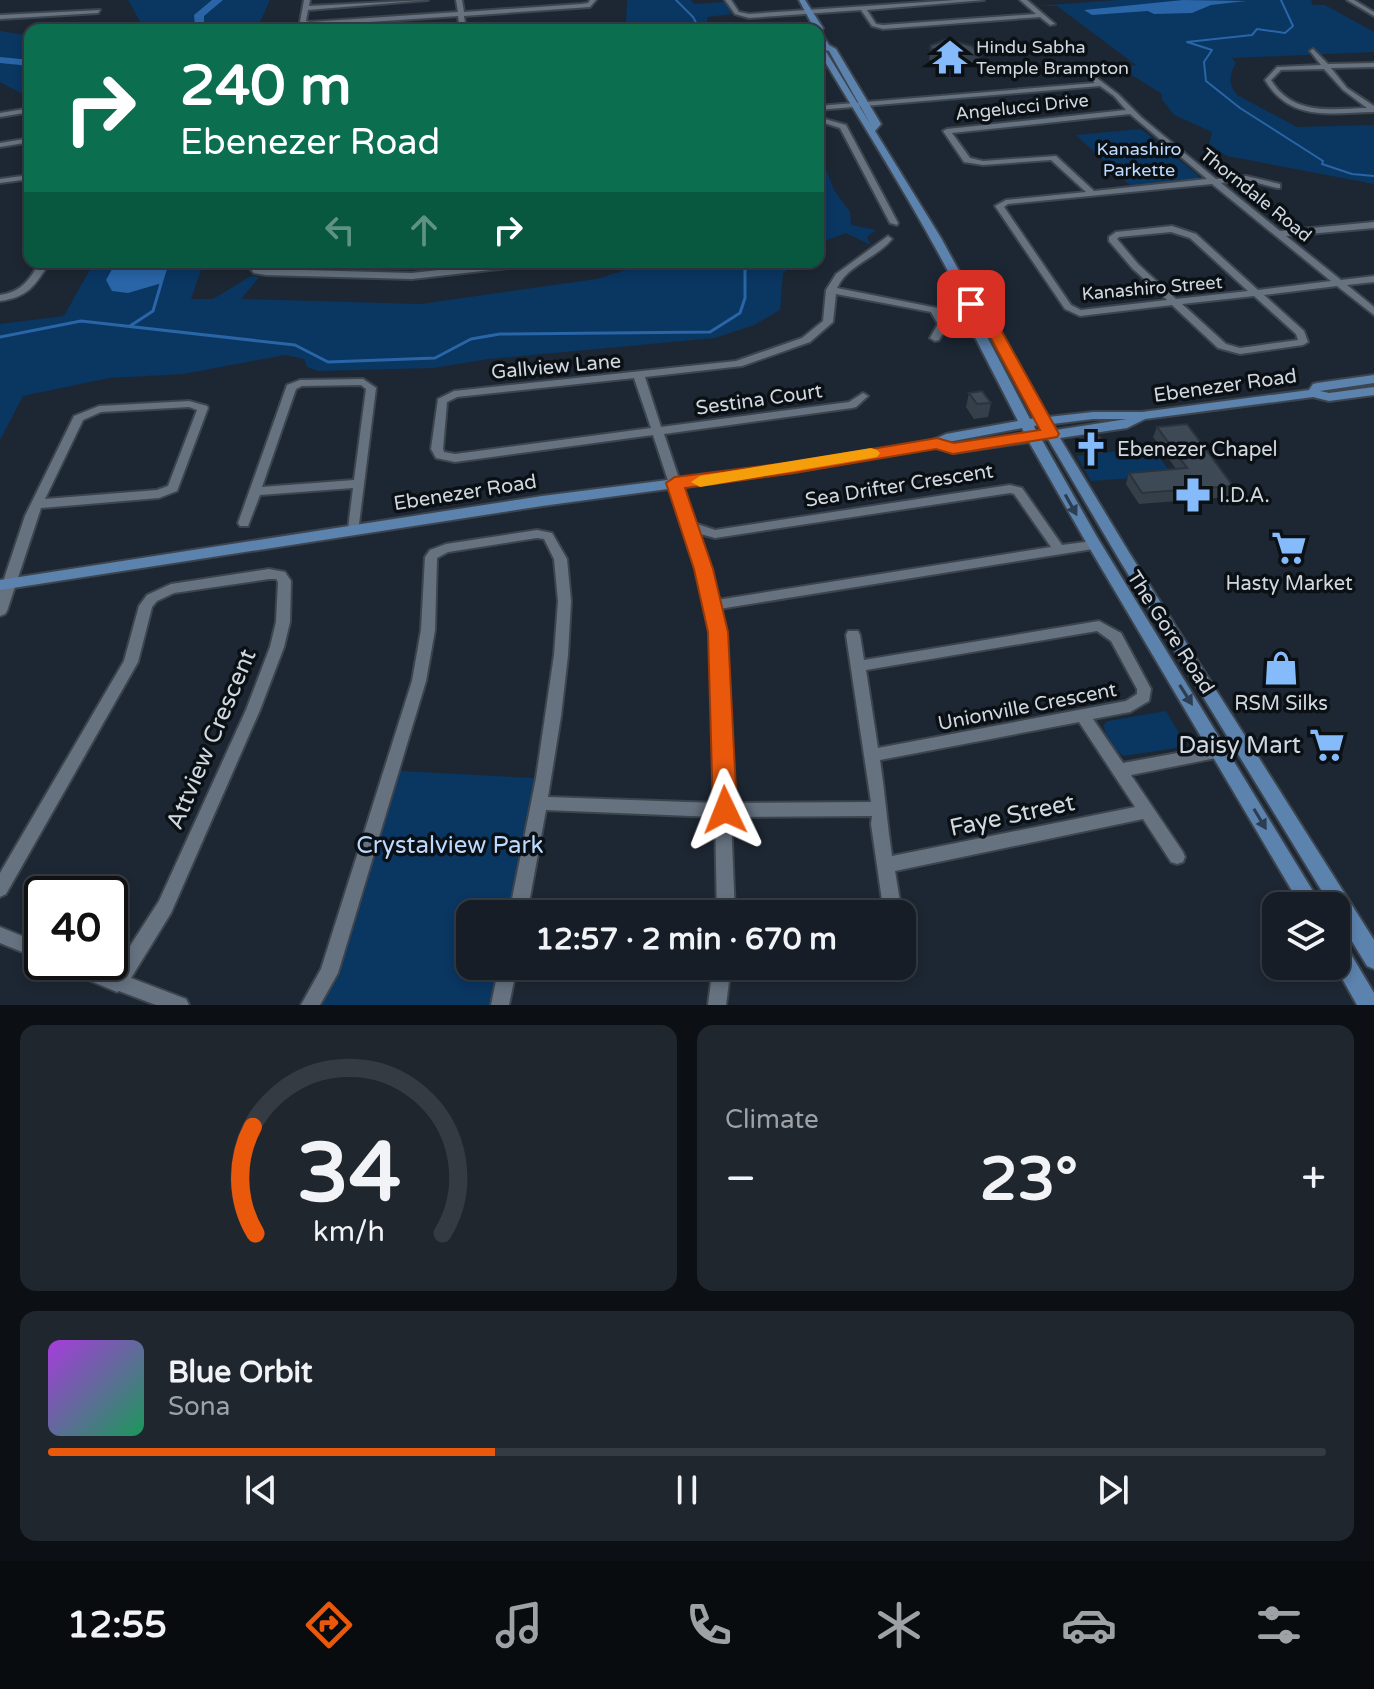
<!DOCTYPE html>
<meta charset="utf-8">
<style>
:root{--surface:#161d26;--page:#1f262e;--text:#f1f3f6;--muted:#9ea2a7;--line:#353b43;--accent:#ea580c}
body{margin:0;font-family:"Varela Round",sans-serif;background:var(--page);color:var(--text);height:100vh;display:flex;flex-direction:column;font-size:30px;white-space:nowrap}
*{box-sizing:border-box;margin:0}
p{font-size:26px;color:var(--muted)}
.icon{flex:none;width:44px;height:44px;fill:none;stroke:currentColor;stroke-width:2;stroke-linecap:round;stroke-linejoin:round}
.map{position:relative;height:1005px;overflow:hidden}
.panel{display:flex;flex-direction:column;gap:20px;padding:20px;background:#0c1015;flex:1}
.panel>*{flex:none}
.top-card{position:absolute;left:24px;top:24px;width:800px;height:244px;border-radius:16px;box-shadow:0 4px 12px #0003,0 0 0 2px var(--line);background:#0b6e4f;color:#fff;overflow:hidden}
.fabs{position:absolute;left:1262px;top:892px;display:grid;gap:16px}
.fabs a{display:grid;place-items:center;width:88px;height:88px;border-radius:16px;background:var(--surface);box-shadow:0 4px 12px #0003,0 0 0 2px var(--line);font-size:40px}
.speed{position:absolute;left:24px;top:876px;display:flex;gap:16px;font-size:40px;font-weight:700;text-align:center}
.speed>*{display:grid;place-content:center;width:104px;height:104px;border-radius:50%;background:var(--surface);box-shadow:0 4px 12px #0003,0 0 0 2px var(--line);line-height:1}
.speed .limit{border:4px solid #111;border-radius:12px;background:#fff;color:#111}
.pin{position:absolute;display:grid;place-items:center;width:68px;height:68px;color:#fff;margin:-34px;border-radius:16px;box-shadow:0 4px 12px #0006}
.me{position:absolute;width:88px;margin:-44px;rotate:358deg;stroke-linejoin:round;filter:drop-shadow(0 0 6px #0008)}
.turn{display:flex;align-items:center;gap:28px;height:168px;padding:0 24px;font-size:36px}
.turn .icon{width:104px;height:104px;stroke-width:2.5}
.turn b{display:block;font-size:56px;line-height:68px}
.lanes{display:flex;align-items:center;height:76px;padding:0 24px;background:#0003;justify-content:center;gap:40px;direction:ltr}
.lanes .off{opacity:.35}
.big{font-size:60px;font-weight:700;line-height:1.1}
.panel .card{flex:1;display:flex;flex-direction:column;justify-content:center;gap:12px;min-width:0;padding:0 28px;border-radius:16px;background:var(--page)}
.panel .dial{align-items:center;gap:0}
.dial svg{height:208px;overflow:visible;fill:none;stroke:var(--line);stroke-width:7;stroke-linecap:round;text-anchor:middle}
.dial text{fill:var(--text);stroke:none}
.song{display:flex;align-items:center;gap:24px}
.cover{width:96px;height:96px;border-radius:12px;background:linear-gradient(135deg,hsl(280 70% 55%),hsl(150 70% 35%))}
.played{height:8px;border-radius:4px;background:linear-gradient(90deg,var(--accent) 35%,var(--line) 35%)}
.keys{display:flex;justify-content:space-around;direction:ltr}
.heat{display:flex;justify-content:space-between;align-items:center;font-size:44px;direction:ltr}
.panel .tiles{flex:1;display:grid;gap:20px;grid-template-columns:1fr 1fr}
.card:last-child{grid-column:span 2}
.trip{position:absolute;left:456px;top:900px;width:460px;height:80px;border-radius:16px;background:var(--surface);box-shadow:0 4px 12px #0003,0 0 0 2px var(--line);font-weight:700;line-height:80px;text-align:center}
.tabs{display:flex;height:128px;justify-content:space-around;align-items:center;background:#090c0f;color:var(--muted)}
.tabs .icon{width:56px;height:56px}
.tabs .selected{color:var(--accent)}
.tabs b{font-size:36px;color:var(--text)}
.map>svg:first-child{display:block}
</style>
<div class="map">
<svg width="1374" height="1005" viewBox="0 0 1374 1005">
<rect width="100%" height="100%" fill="#1d2733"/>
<!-- green -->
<path fill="#0a3662" d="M128,0H270L258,26L297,22L304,25L294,30H132L141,23Z
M627,0H691L694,4L724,2L732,14L707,17L708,30H639L637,26L626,23Z
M1118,0H1311L1313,5H1325L1374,32V52L1232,58L1236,63C1229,75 1228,83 1237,95L1297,127L1374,125V184L1227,156L1209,144L1212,132L1174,115L1162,99V94L1119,67L1136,65L1057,6H1035Z
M0,31L25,35L30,40V98L0,82Z
M1141,129L1199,176L1197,179L1131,186L1076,135Z
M818,148L834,190L850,212L851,225L876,230L867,237L871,245L846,233L818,243Z
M94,262H204L191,299H213L251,276L259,277L241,299L420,304L597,279L651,262H800L783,273L780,310L754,325L715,338L488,359L433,368L318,371L307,367L304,359L285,355L183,374L109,378L23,396L0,440V324L64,316Z
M1152,447L1172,475L1091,481L1077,456Z
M1166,711L1185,743L1182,747L1124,756C1114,750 1105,737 1104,725L1108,721Z
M400,771L534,778L508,914H470V966H499L491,1005H321L340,969Z"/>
<!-- water -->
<path fill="#2965a7" d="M1183,0L1246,1L1211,5L1192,13L1154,14L1148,11L1092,15L1084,10Z
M116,262H165L162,283L128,293L112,291L106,280Z"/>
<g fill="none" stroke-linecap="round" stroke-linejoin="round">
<!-- stream-far1 -->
<path stroke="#2965a7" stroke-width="2" d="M676,0L693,17L700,30
M1281,0L1293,26L1285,33L1257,29L1252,35L1187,42L1212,50L1204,62L1206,81L1240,108L1323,161L1322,164L1352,174L1374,176
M745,262V272
M165,272L168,262"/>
<!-- stream -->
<path stroke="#2965a7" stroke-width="3" d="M130,326L153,311L165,270
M0,337L81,321L295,345L328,362L435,358L471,339L500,334L710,332L740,313L745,298V270"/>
<!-- river -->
<path fill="#2965a7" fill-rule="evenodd" d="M212,0H223L204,16V23L216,30L195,27L194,15Z
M0,57L30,60V66L0,63Z"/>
<!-- minor casing -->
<g stroke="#3c444d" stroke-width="4">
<path id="minor" d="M304,0H310L309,6L428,0L308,10L306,21L310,22L458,12L456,0H462L464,12L581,4L588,3L590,0H596L590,7L464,16L466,30H460L458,16L310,26L300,22Z
M725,0H731L739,12L749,14L956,0H984L867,10L876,24L883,25L1036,14L1020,0H1027L1055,24L1050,25L1040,17L883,29L872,26L861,10L749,18L735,14Z
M1347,0H1354L1374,12V16Z
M100,10L98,13L0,19V15Z
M584,26L599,30H546L549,28Z
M1313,49L1328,64L1374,63V67L1331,68L1347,88L1374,106V112C1331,113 1290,122 1265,80L1277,67L1321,65L1310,51ZM1324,69L1343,90L1367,108C1331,109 1293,116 1271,80L1281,70Z
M1081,69H1085L1118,94L1141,117L1216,179L1246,176L1280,184V188H1277L1246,180L1221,183L1280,231L1374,222V228L1286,236L1341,280L1374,276V282L1347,285L1374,307V315L1337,286L1264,295L1304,331L1308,342L1303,345L1240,354L1218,348L1172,305L1080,316L1065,309L995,206L1006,200L1086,192L1051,160L983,165L964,162L943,131L947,129L1126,110L1114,96L1100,86L818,110V106L1095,83L1081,71ZM1130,114L1207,179L1094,191L1056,156L983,161L970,158L952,133ZM1212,184L1331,281L1258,290L1196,234L1172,226L1116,232L1109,237V241L1132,268L1167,300L1081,310L1071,305L1004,207L1008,204ZM1171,232L1190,238L1248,291L1176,299L1138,264L1117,239L1119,237ZM1254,296L1296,334L1298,340L1240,348L1226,344L1182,304Z
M30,108V112L0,117V113Z
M818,117L846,125L898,223L897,225L890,223L840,128L818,121Z
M30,138V142L0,147V143Z
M30,175V179L0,183V179Z
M888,236L892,239C876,259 848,264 837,288L937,308L948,324L939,340L935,341L930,338L938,324L931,312L836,294L833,322L810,342L742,366L645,377L661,427L849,402L863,393L868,396L856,407L852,408L664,434L694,523L715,530L1010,485L1022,488L1062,545L1093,541L1099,545L1093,549L719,609L725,632L731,803L871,802L846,635L848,631H858L860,635L864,660L1099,621L1121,633L1151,689L1149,701L1130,712L1093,719L1123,763L1221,745L1226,747L1229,751L1226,755L1221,757L1131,775L1183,852L1185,857L1183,862L1177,864L1171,862L1143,819L895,871L902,914H884L871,824L872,816L731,817L735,914H717L715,817L546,810L527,914H509L536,778L554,655L558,601L554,559L544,539L537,538L448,552L437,558L435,630L426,681L338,973L320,1005H301L321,969L412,681L421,630L425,557L430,550L446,544L537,530L552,533L567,559L571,601L568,655L561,716L548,797L715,803L711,632L697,569L653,435L455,462L436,458L431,449L438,399L454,391L736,361L802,338L823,321L826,290L836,274ZM634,378L651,428L455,454L444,452L443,449L447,402L457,397ZM1010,493L1014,494L1051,547L717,600L697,533L715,538ZM1097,631L1111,641L1137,689V694L1126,701L878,748L866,670ZM1079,722L1135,807L892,856C887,824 885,792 880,760Z
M40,262H50C35,285 29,297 0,301V295C22,292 30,279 40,262Z
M250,262H260V269H266L412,273L510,262H539L534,265L412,279L266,275L254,273L249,267Z
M363,379L376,388L358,532H350L348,529L353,488L260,495L248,526H240L238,523L287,385L300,380ZM361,385L366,389L354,480L262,487L296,389L302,386Z
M189,401L207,406L208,408L177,491L159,498L41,508L7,611L5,614L0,616V591L25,516L74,416L99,406ZM189,407L197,410L168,486L157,490L45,499L83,420L101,412Z
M269,569L285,572L291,581L290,622L284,647L260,710L171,913L131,978L186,999L189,1005H156L119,991L117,992L60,968L57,962H89L114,971L159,901L246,710L270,647L276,622L278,582L276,579H269L174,593L157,601L152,607L138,662L6,894L0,897V873L124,661L139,606L147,595L171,584Z
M0,927L42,944V960L0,943Z
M499,966H517L509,1005H491Z
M713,966H731L726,1005H708Z"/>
</g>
<!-- major casing -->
<g stroke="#3c444d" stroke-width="4">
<path id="major" d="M799,0H805L823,28L821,33L829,45L836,49L881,124L875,131L941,238L976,302L990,312L1048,417L1093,412H1142L1309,390L1313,384L1317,383L1374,375V383L1320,391L1329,393L1374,387V395L1329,401L1313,397L1145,419L1127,428L1060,438L1130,554L1374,940V969L1367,966L1336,915V906H1331L1120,561L1048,439L1042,440L1097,537L1322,906H1301L1083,537L1029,442L953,453L936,447L794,472L542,506L0,590V580L542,496L794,464L933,440L946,434L1018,421L961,310L965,304C921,216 868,134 818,50L822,46L818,40V30H815ZM825,50L829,51L871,125ZM973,310L979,314L1036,418L1030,419ZM1093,419H1127L1056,430L1052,424ZM1040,425L1044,432L1037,433L1034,426ZM1022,428L1025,435L954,445L948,442Z
M1336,938L1343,941L1374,993V1005H1357L1335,966Z"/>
</g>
<!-- minor -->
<use href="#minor" fill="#667280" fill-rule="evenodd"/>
<!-- major -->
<use href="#major" fill="#5c82ae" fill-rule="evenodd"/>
</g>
<!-- wall -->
<path fill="#353f4a" d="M931,45L980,56L978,67L929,60Z
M969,393L991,403L988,417L974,419L966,407Z
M1157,427L1233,486L1229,497L1139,504L1126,484L1129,473L1176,469L1153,437Z
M1080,438L1106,445L1103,453L1084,454L1078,445Z"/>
<!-- building -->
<path fill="#3e4956" stroke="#2b333c" stroke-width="2" d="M947,39L972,46L980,56L930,49L931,45Z
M982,391L991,403L977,404L969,393Z
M1187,424L1233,486L1142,493L1129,473L1187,468L1157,427Z
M1099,436L1106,445L1087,447L1080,438Z"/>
<!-- one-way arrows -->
<defs><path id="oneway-solid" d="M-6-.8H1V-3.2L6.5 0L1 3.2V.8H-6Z" transform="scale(2)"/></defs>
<g fill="#2b3e52">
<use href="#oneway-solid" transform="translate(1071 505) rotate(61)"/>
<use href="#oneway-solid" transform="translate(1186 695) rotate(58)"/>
<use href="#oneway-solid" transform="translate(1260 819) rotate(59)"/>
</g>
<!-- route -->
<path fill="#ea580c" stroke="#983908" stroke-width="2" d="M971,299L991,312L1059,434L1057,437L953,454L936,449L794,473L685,488L713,569L728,632L737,810L734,817L725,820L717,817L713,810L708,632L694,569L666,483L675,477L794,462L937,438L954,443L1040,430L978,314L964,304Z"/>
<!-- slow -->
<path fill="#f59e0b" d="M871,448L877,450L880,453L877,457L700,487L691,482L700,476Z"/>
<!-- icons -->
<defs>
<g id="temple-bare" transform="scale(2.76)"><path d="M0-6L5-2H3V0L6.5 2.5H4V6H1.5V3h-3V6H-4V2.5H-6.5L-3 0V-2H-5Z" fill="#85bbfb" stroke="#0b1015" stroke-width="2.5" paint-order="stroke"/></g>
<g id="church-bare" transform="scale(2.76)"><path d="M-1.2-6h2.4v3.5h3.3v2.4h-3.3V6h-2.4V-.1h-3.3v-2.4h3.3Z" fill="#85bbfb" stroke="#0b1015" stroke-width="2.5" paint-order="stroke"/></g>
<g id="pharmacy-bare" transform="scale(2.76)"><path d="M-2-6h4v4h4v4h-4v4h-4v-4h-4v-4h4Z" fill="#85bbfb" stroke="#0b1015" stroke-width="2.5" paint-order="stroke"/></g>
<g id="supermarket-bare" transform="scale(2.76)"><path d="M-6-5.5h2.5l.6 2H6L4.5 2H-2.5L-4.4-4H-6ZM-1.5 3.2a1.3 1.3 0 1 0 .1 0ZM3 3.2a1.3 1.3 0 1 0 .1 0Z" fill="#85bbfb" stroke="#0b1015" stroke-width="2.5" paint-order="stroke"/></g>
<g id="shop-bare" transform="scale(2.76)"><path d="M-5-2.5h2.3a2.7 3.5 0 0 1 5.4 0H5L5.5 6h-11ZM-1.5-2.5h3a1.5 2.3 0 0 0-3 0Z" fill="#85bbfb" stroke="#0b1015" stroke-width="2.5" paint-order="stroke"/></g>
</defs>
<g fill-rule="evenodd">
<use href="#temple-bare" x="950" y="57"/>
<use href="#church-bare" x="1091" y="449"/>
<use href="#pharmacy-bare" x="1193" y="495"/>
<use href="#supermarket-bare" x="1289" y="548"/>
<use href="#shop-bare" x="1281" y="668"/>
<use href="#supermarket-bare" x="1327" y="745"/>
</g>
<g text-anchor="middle" stroke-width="7" stroke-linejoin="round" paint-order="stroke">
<!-- far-poi labels -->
<g font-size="18" fill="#d1d8e0" stroke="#0b1015" text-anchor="start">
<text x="976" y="53">Hindu Sabha<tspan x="976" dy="21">Temple Brampton</tspan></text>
</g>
<!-- far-street labels -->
<g font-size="18" fill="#d1d8e0" stroke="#0b1015">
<text transform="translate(1022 107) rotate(-6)" y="6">Angelucci Drive</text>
<text transform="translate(1256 195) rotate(39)" y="6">Thorndale Road</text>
<text transform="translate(1152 288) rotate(-5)" y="6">Kanashiro Street</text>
</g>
<!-- far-park labels -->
<g font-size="18" fill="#bcdaff" stroke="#0b1015">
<text x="1139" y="155">Kanashiro<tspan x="1139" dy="21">Parkette</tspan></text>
</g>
<!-- street labels -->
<g font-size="20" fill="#d1d8e0" stroke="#0b1015">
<text transform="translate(556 366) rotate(-5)" y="7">Gallview Lane</text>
<text transform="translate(1225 385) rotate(-8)" y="7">Ebenezer Road</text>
<text transform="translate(759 399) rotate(-8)" y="7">Sestina Court</text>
<text transform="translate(899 485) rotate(-9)" y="7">Sea Drifter Crescent</text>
<text transform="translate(465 492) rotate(-9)" y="7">Ebenezer Road</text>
<text transform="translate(1171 632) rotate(57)" y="7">The Gore Road</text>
<text transform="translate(1027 706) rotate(-11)" y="7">Unionville Crescent</text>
</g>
<!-- poi labels -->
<g font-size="20" fill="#d1d8e0" stroke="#0b1015" text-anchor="start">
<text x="1117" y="456">Ebenezer Chapel</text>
<text x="1219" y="502">I.D.A.</text>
<text x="1289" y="590" text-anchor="middle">Hasty Market</text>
<text x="1281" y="710" text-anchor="middle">RSM Silks</text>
</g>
<!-- near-street labels -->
<g font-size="24" fill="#d1d8e0" stroke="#0b1015">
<text transform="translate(211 739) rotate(-67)" y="8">Attview Crescent</text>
<text transform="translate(1012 815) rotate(-12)" y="8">Faye Street</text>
</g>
<!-- near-poi labels -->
<g font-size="24" fill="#d1d8e0" stroke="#0b1015" text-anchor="end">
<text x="1301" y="753">Daisy Mart</text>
</g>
<!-- near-park labels -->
<g font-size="24" fill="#bcdaff" stroke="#0b1015">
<text x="450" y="853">Crystalview Park</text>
</g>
</g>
</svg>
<div class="fabs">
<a><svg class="icon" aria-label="layers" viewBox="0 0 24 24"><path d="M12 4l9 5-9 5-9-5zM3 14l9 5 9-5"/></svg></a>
</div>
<div class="speed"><div class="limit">40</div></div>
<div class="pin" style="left:971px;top:304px;background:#d93025"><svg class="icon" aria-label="arrive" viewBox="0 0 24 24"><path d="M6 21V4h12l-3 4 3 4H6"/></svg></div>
<svg class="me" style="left:725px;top:810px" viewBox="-20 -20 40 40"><path d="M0-17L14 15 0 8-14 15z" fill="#ea580c" stroke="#fff" stroke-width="4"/></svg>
<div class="trip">12:57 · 2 min · 670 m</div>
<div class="top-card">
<div class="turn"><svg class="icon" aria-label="right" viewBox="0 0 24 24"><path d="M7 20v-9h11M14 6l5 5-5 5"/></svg><div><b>240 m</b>Ebenezer Road</div></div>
<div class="lanes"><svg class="icon off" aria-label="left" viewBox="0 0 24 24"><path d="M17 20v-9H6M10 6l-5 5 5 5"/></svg><svg class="icon off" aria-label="ahead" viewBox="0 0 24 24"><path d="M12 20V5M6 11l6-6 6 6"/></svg><svg class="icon" aria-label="right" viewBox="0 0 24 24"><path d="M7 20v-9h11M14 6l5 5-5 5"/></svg></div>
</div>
</div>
<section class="panel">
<div class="tiles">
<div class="card dial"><svg viewBox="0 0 100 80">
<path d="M14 69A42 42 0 1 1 86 69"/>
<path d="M14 69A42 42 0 0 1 13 28" stroke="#ea580c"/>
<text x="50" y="56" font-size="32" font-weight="700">34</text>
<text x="50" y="72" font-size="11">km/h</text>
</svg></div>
<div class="card"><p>Climate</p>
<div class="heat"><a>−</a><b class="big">23°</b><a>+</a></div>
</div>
<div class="card">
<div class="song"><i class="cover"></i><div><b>Blue Orbit</b><p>Sona</p></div></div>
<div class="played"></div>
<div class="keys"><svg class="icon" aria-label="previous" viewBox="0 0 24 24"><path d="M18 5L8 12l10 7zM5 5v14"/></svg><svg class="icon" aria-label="pause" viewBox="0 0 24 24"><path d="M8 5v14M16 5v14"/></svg><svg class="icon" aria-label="next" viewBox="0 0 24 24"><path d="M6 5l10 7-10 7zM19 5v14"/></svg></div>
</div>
</div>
</section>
<nav class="tabs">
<b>12:55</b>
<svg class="icon selected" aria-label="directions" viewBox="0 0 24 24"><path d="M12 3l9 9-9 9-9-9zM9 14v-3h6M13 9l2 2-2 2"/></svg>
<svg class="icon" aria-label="music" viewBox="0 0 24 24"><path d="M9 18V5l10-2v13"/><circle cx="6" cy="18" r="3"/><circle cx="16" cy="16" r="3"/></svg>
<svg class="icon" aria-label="phone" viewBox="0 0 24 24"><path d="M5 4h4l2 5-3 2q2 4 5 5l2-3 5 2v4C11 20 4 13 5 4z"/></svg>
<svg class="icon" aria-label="climate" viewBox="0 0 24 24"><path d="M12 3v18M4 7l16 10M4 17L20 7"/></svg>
<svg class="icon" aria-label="car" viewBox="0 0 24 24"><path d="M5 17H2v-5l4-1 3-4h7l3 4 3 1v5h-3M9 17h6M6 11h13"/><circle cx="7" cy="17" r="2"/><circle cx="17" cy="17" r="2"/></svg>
<svg class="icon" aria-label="filters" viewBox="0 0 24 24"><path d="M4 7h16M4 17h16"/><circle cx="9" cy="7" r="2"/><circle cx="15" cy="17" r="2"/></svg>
</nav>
